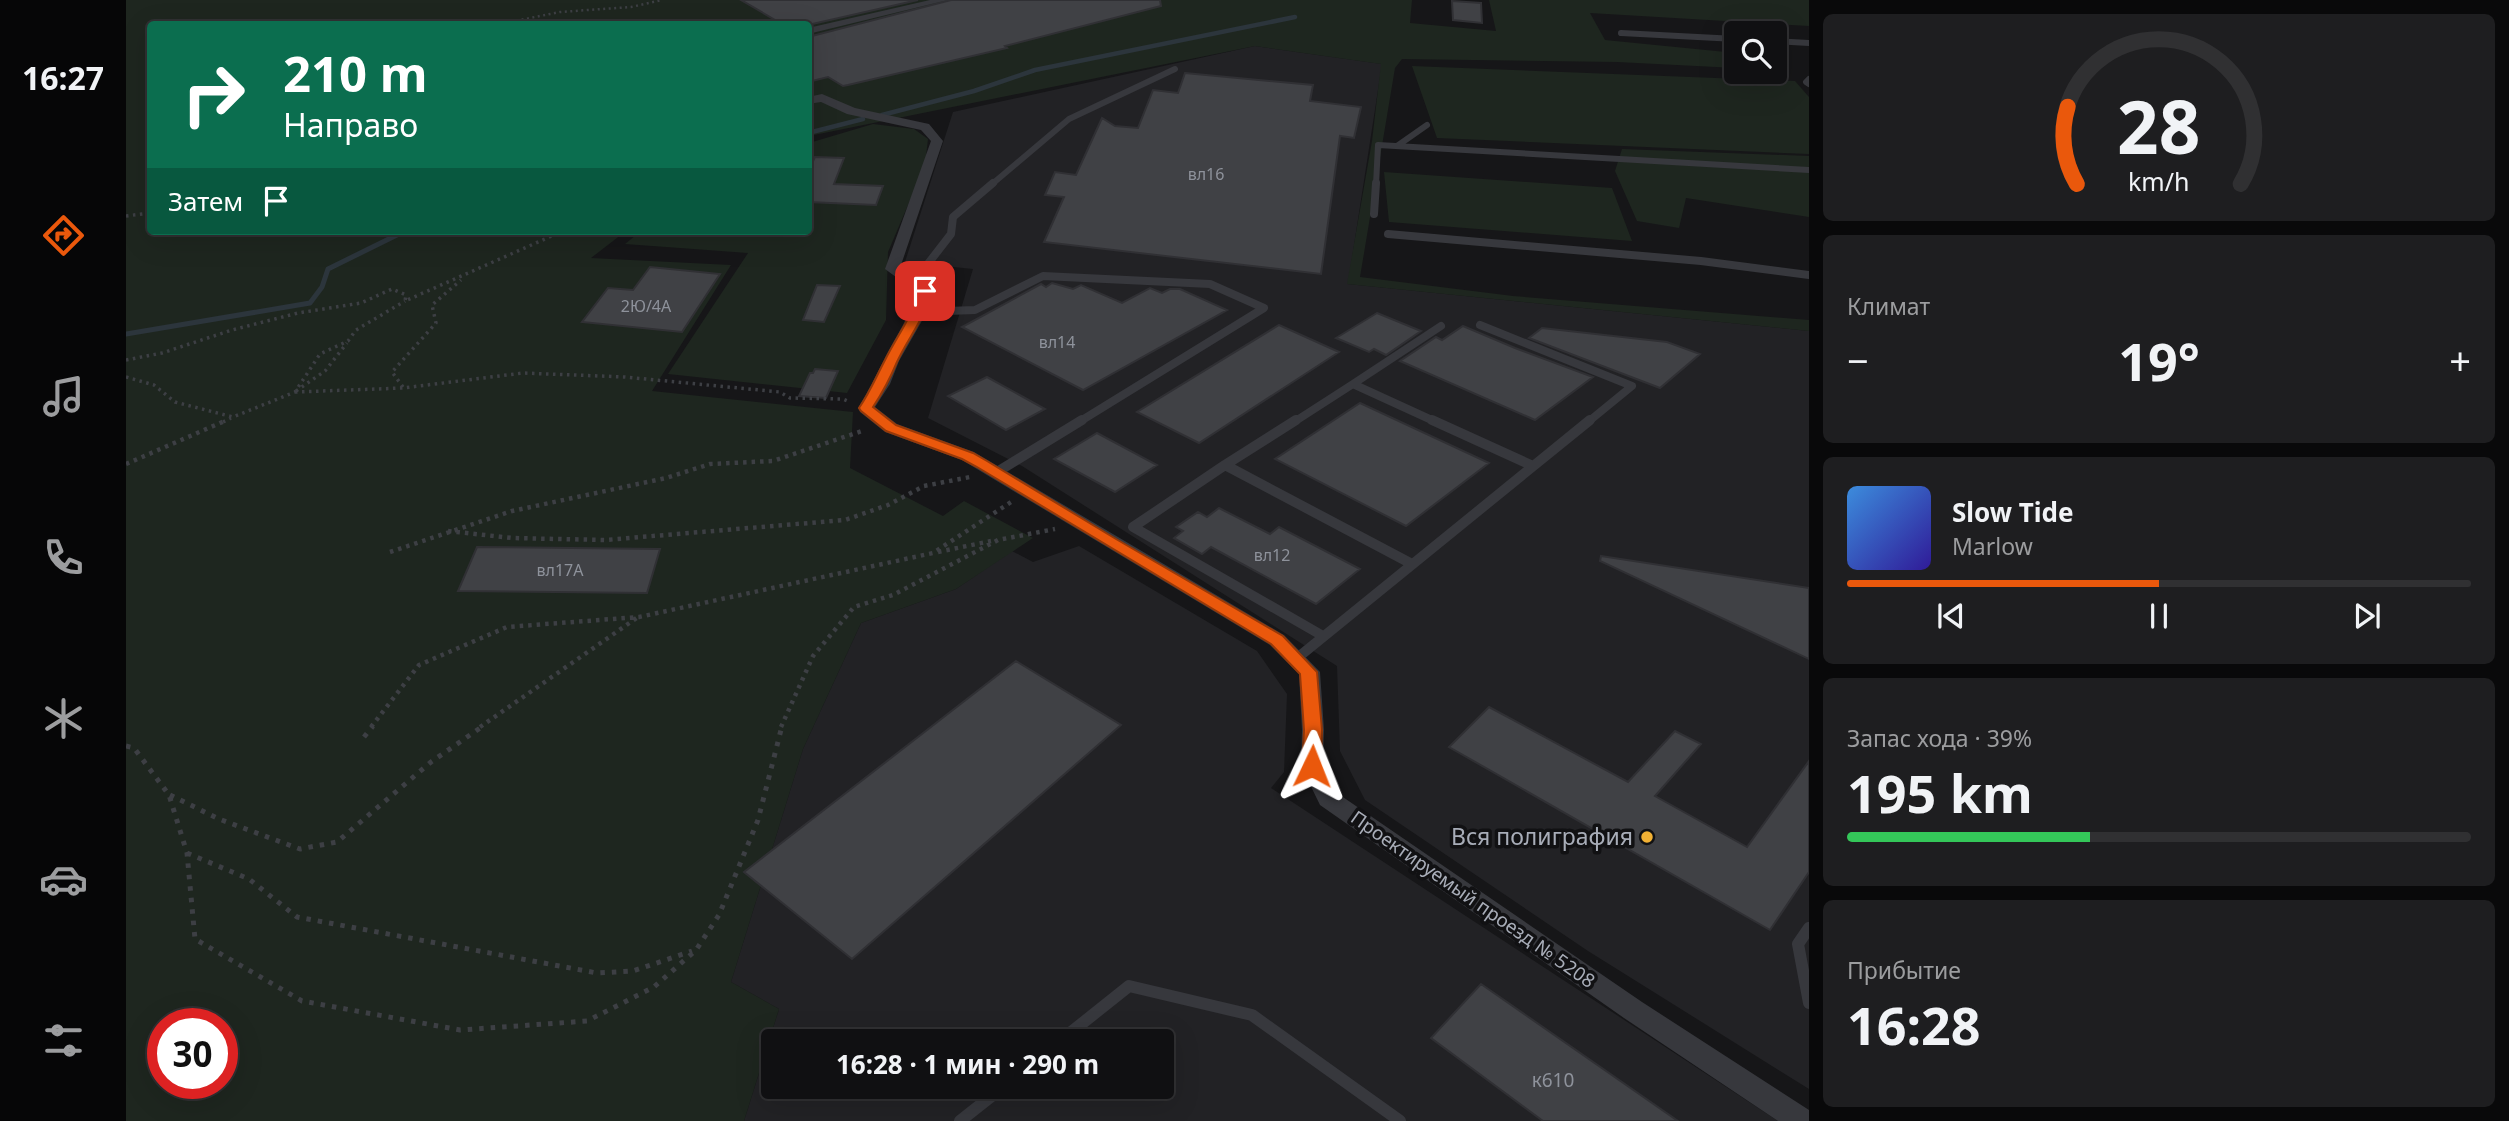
<!DOCTYPE html>
<html lang="ru">
<meta charset="utf-8">
<style>
:root{--surface:#101012;--page:#1e1e20;--text:#f1f3f6;--muted:#9c9d9f;--line:#303032;--accent:#ea580c}
body{margin:0;font-family:"Noto Sans",sans-serif;background:var(--page);color:var(--text);height:100vh;display:flex;flex-direction:column;font-size:26px;white-space:nowrap}
*{box-sizing:border-box;margin:0}
p{font-size:23px;color:var(--muted)}
.icon{flex:none;width:38px;height:38px;fill:none;stroke:currentColor;stroke-width:2;stroke-linecap:round;stroke-linejoin:round}
.map{position:relative;flex:1;overflow:hidden}
.side{display:flex;flex-direction:column;gap:14px;padding:14px;background:#09090a;width:700px}
.side>*{flex:none}
.top-card{position:absolute;left:21px;top:21px;width:665px;height:214px;border-radius:7px;box-shadow:0 7px 28px #0002,0 0 0 2px var(--line);background:#0b6e4f;color:#fff;overflow:hidden}
.fabs{position:absolute;left:1598px;top:21px;display:grid;gap:14px}
.fabs a{display:grid;place-items:center;width:63px;height:63px;border-radius:7px;background:var(--surface);box-shadow:0 7px 28px #0002,0 0 0 2px var(--line);font-size:35px}
.speed{position:absolute;left:21px;top:1008px;display:flex;gap:14px;font-size:35px;font-weight:700;text-align:center}
.speed>*{display:grid;place-content:center;width:91px;height:91px;border-radius:50%;background:var(--surface);box-shadow:0 7px 28px #0002,0 0 0 2px var(--line);line-height:1}
.speed .limit{border:10px solid #d22;background:#fff;color:#111}
.pin{position:absolute;display:grid;place-items:center;width:60px;height:60px;color:#fff;margin:-30px;border-radius:14px;box-shadow:0 4px 10px #0006}
.me{position:absolute;width:77px;margin:-38px;rotate:2deg;stroke-linejoin:round;filter:drop-shadow(0 0 5px #0008)}
.turn{display:flex;align-items:center;gap:24px;height:147px;padding:0 21px;font-size:32px}
.turn .icon{width:91px;height:91px;stroke-width:2.5}
.turn b{display:block;font-size:49px;line-height:60px}
.then{display:flex;align-items:center;height:66px;padding:0 21px;background:#0003;gap:14px;font-size:26px}
.big{font-size:52px;font-weight:700;line-height:1.1}
.side .widget{flex:1;display:flex;flex-direction:column;justify-content:center;gap:10px;min-width:0;padding:0 24px;border-radius:10px;background:var(--page)}
.side .dial{align-items:center;gap:0}
.dial svg{height:182px;overflow:visible;fill:none;stroke:var(--line);stroke-width:7;stroke-linecap:round;text-anchor:middle}
.dial text{fill:var(--text);stroke:none}
.song{display:flex;align-items:center;gap:21px}
.cover{width:84px;height:84px;border-radius:10px;background:linear-gradient(135deg,hsl(210 70% 55%),hsl(250 70% 35%))}
.played{height:7px;border-radius:4px;background:linear-gradient(90deg,var(--accent) 50%,var(--line) 50%)}
.keys{display:flex;justify-content:space-around;direction:ltr}
.heat{display:flex;justify-content:space-between;align-items:center;font-size:38px;direction:ltr}
.charge{height:10px;border-radius:5px;background:linear-gradient(90deg,#34c759 39%,var(--line) 0)}
.trip{position:absolute;left:635px;top:1029px;width:413px;height:70px;border-radius:7px;background:var(--surface);box-shadow:0 7px 28px #0002,0 0 0 2px var(--line);font-weight:700;line-height:70px;text-align:center}
main{display:flex;flex:1;min-height:0}
.menu{display:flex;flex-direction:column;width:126px;justify-content:space-around;align-items:center;background:#060607;color:var(--muted)}
.menu .icon{width:49px;height:49px}
.menu .on{color:var(--accent)}
.menu b{font-size:32px;color:var(--text)}
.map>svg:first-child{display:block}
</style>
<main>
<nav class="menu">
<b>16:27</b>
<svg class="icon on" aria-label="directions" viewBox="0 0 24 24"><path d="M12 3l9 9-9 9-9-9zM9 14v-3h6M13 9l2 2-2 2"/></svg>
<svg class="icon" aria-label="music" viewBox="0 0 24 24"><path d="M9 18V5l10-2v13"/><circle cx="6" cy="18" r="3"/><circle cx="16" cy="16" r="3"/></svg>
<svg class="icon" aria-label="phone" viewBox="0 0 24 24"><path d="M5 4h4l2 5-3 2q2 4 5 5l2-3 5 2v4C11 20 4 13 5 4z"/></svg>
<svg class="icon" aria-label="climate" viewBox="0 0 24 24"><path d="M12 3v18M4 7l16 10M4 17L20 7"/></svg>
<svg class="icon" aria-label="car" viewBox="0 0 24 24"><path d="M5 17H2v-5l4-1 3-4h7l3 4 3 1v5h-3M9 17h6M6 11h13"/><circle cx="7" cy="17" r="2"/><circle cx="17" cy="17" r="2"/></svg>
<svg class="icon" aria-label="filters" viewBox="0 0 24 24"><path d="M4 7h16M4 17h16"/><circle cx="9" cy="7" r="2"/><circle cx="15" cy="17" r="2"/></svg>
</nav>
<div class="map">
<svg width="1683" height="1121" viewBox="0 0 1683 1121">
<rect width="100%" height="100%" fill="#161618"/>
<!-- built -->
<path fill="#222225" fill-rule="evenodd" d="M1129,46L1256,64L1222,284L1683,331V1089L1462,951L1239,800L1214,751L1211,666L896,466L802,418L847,269L779,262L827,112Z
M953,546L1131,651L1161,694L1158,772L1145,788L1652,1121H618L653,1009L605,982L677,749L735,623L830,589L886,551L907,562ZM648,1041H1036V1087H648Z"/>
<!-- green -->
<path fill="#1e261f" fill-rule="evenodd" d="M0,0H1286L1284,23L1370,31L1363,0H1683V26L1464,13L1479,40L1610,53V68L1491,62L1276,59L1269,68L1234,277L1387,296L1683,320V331L1221,284L1246,141L1255,64L1129,46L683,136L682,24H24V231H500L465,258L605,265L526,391L727,412L724,468L817,516L838,501L907,538L830,589L735,623L677,749L605,982L653,1009L618,1121H0ZM37,1024H96V1083H37Z
M1286,66L1669,81L1683,97V154L1311,138Z
M747,124L788,129L802,139L799,165L762,252L760,320L721,393L542,374L622,253L499,244L515,231H682L683,143Z
M1496,149L1683,156V217L1560,198L1553,228L1511,221L1489,171Z
M1258,172L1486,188L1506,241L1263,222Z"/>
<g fill="none" stroke-linecap="round" stroke-linejoin="round">
<!-- stream-far1 -->
<path stroke="#2c353c" stroke-width="4.5" d="M756,115L848,91L909,70L1169,17
M682,133L737,119"/>
<!-- stream -->
<path stroke="#2c353c" stroke-width="5" d="M0,334L184,303L196,287L202,269L279,231"/>
</g>
<!-- building -->
<path fill="#404145" stroke="#303034" stroke-width="2" d="M615,0H792L682,25L656,24Z
M825,0H1034L1035,6L879,46L881,48L722,85L717,86L702,77L682,82V37Z
M1326,1L1355,3L1356,23L1327,20Z
M1059,73L1187,85L1184,101L1235,107L1228,138L1214,136L1195,274L918,242L938,197L919,195L929,172L950,175L976,118L989,126L1012,128L1027,90L1052,93Z
M689,157L718,158L708,184L757,186L750,205L682,202V171Z
M524,267L594,274L556,332L456,322L482,288L507,290Z
M926,283L947,289L955,285L996,303L1024,288L1036,293L1044,289H1054L1101,310L957,390L836,327L915,284L920,287Z
M691,285L714,286L698,322L677,320Z
M1251,313L1295,331L1260,355L1248,349L1243,352L1210,338Z
M1153,325L1213,352L1073,443L1011,412Z
M1337,326L1389,348L1467,377L1409,420L1274,361L1310,337L1316,340Z
M1416,328L1541,342L1574,354L1534,388L1403,338Z
M689,369L712,371L700,398L673,396L684,373H687Z
M861,377L919,409L880,430L822,396Z
M1234,403L1363,463L1280,526L1149,459Z
M971,433L1031,465L989,492L928,459Z
M1093,508L1144,534L1153,527L1234,569L1190,604L1085,547L1076,554L1048,538L1057,531L1050,527L1072,512L1081,517Z
M351,547L534,549L521,593L332,591Z
M1475,556L1683,588V659L1474,561Z
M890,661L995,725L726,959L618,872Z
M1363,707L1502,782L1549,731L1575,744L1529,796L1621,847L1683,761V872L1644,930L1323,747Z
M1355,984L1552,1121H1417L1305,1038Z"/>
<g fill="none" stroke-linecap="round" stroke-linejoin="round">
<!-- path-far3 -->
<path stroke="#3d3f44" stroke-width="2.5" stroke-dasharray="2 3.5" stroke-linecap="butt" d="M374,24L434,12L505,7L536,0"/>
<!-- path-far2 -->
<path stroke="#3d3f44" stroke-width="3.5" stroke-dasharray="2.5 4.5" stroke-linecap="butt" d="M0,216L24,213
M0,360L36,353L106,330L172,313L235,303L266,289L280,295L279,301L437,231
M0,377L28,385L49,402L107,417L169,392L194,354L222,341L230,330L279,301
M277,387L266,372L310,323L306,305L335,280
M170,391L199,371L221,343
M169,392L277,388L397,373L499,377L654,392L664,398L717,399L724,402
M97,422L105,418"/>
<!-- path-far1 -->
<path stroke="#3d3f44" stroke-width="4.5" stroke-dasharray="3.5 5" stroke-linecap="butt" d="M0,464L101,420
M322,531L386,538L479,540L719,520L762,505L798,486L844,477
M264,552L386,511L540,478L584,464L647,461L739,430
M812,552L865,541
M245,727L293,665L381,627L513,617L807,553L885,502
M354,727L512,617
M655,727L687,656L728,607L767,595L872,540L929,529"/>
<!-- path -->
<path stroke="#3d3f44" stroke-width="5" stroke-dasharray="4.5 7" stroke-linecap="butt" d="M238,737L247,726
M0,746L8,748L43,795L61,853L69,939L176,1001L334,1030L461,1021L528,987L570,950L593,915L632,820L656,726
M44,795L93,819L174,849L211,842L305,762L357,726
M61,853L123,879L171,917L471,973L507,971L566,951"/>
<!-- lane-far3 -->
<path stroke="#37383d" stroke-width="6" d="M1495,33L1610,39
M1648,41L1683,43
M1683,79L1680,82L1683,84
M1271,146L1301,125
M865,185L943,119L1049,69
M1250,185L1252,145L1683,170"/>
<!-- lane-far2 -->
<path stroke="#37383d" stroke-width="8" d="M1248,214L1250,183
M1262,234L1575,261L1683,275
M801,265L825,234L827,217L867,183
M793,312L849,310L917,276L1084,284L1138,308L953,422
M1354,325L1506,386L1462,422
M1227,384L1315,326
M1168,422L1227,384L1310,422"/>
<!-- lane-far1 -->
<path stroke="#37383d" stroke-width="10" d="M1306,420L1407,466
M1099,465L1170,420
M871,472L956,420
M1197,636L1007,527L1099,465L1286,564
M1170,659L1464,420"/>
<!-- lane -->
<path stroke="#37383d" stroke-width="12" d="M1683,928L1672,944L1683,1003
M934,1041L1003,986L1126,1015L1274,1121
M834,1121L877,1087"/>
<!-- street -->
<path fill="#37383d" fill-rule="evenodd" d="M804,0H822L682,34V28Z
M696,94L729,108L803,124L817,141L774,268L791,279L796,262H806V291L801,312L773,361L764,384L749,407L771,424L848,452L1158,635L1194,672L1198,730L1197,766L1211,793L1516,1002L1683,1110V1121H1652L1498,1018L1194,805L1175,766L1176,730L1173,674L1144,645L836,460L759,432L734,412L732,408C742,392 749,377 758,360C770,335 784,319 789,291L759,269L805,141L795,130L721,114L695,102L682,104V97Z"/>
</g>
<!-- route -->
<path fill="#ea580c" stroke="#983908" stroke-width="2" d="M799,287L805,291C798,321 783,336 771,362C764,379 757,392 747,407L770,425L847,453L861,461L990,539L1157,636L1191,672L1196,730L1195,766L1192,771H1179L1176,766L1178,730L1174,674L1145,644L851,467L836,459L760,431L735,411L733,408C744,392 750,377 759,360C771,336 786,317 793,291Z"/>
<!-- markers -->
<circle fill="#f2b134" stroke="#111113" stroke-width="2.5" cx="1521" cy="837" r="7"/>
<g text-anchor="middle" stroke-width="7" stroke-linejoin="round" paint-order="stroke">
<!-- number labels -->
<g font-size="16" fill="#8e929b">
<text x="1080" y="180">вл16</text>
<text x="520" y="312">2Ю/4А</text>
<text x="931" y="348">вл14</text>
<text x="1146" y="561">вл12</text>
<text x="434" y="576">вл17А</text>
</g>
<!-- street labels -->
<g font-size="19" fill="#a8adb8" stroke="#111113">
<text transform="translate(1347 899) rotate(35)" y="7">Проектируемый проезд № 5208</text>
</g>
<!-- near-number labels -->
<g font-size="19" fill="#8e929b">
<text x="1427" y="1087">к610</text>
</g>
<!-- near-poi labels -->
<g font-size="23" fill="#a8adb8" stroke="#111113" text-anchor="end">
<text x="1507" y="845">Вся полиграфия</text>
</g>
</g>
</svg>
<div class="fabs">
<a><svg class="icon" aria-label="search" viewBox="0 0 24 24"><circle cx="10" cy="10" r="6"/><path d="M15 15l6 6"/></svg></a>
</div>
<div class="speed"><div class="limit">30</div></div>
<div class="pin" style="left:799px;top:291px;background:#d93025"><svg class="icon" aria-label="arrive" viewBox="0 0 24 24"><path d="M6 21V4h12l-3 4 3 4H6"/></svg></div>
<svg class="me" style="left:1186px;top:766px" viewBox="-20 -20 40 40"><path d="M0-17L14 15 0 8-14 15z" fill="#ea580c" stroke="#fff" stroke-width="4"/></svg>
<div class="trip">16:28 · 1 мин · 290 m</div>
<div class="top-card">
<div class="turn"><svg class="icon" aria-label="right" viewBox="0 0 24 24"><path d="M7 20v-9h11M14 6l5 5-5 5"/></svg><div><b>210 m</b>Направо</div></div>
<div class="then">Затем<svg class="icon" aria-label="arrive" viewBox="0 0 24 24"><path d="M6 21V4h12l-3 4 3 4H6"/></svg></div>
</div>
</div>
<section class="side">
<div class="widget dial"><svg viewBox="0 0 100 80">
<path d="M14 69A42 42 0 1 1 86 69"/>
<path d="M14 69A42 42 0 0 1 10 35" stroke="#ea580c"/>
<text x="50" y="56" font-size="32" font-weight="700">28</text>
<text x="50" y="72" font-size="11">km/h</text>
</svg></div>
<div class="widget"><p>Климат</p>
<div class="heat"><a>−</a><b class="big">19°</b><a>+</a></div>
</div>
<div class="widget">
<div class="song"><i class="cover"></i><div><b>Slow Tide</b><p>Marlow</p></div></div>
<div class="played"></div>
<div class="keys"><svg class="icon" aria-label="previous" viewBox="0 0 24 24"><path d="M18 5L8 12l10 7zM5 5v14"/></svg><svg class="icon" aria-label="pause" viewBox="0 0 24 24"><path d="M8 5v14M16 5v14"/></svg><svg class="icon" aria-label="next" viewBox="0 0 24 24"><path d="M6 5l10 7-10 7zM19 5v14"/></svg></div>
</div>
<div class="widget"><p>Запас хода · 39%</p><b class="big">195 km</b><div class="charge"></div></div>
<div class="widget"><p>Прибытие</p><b class="big">16:28</b></div>
</section>
</main>
